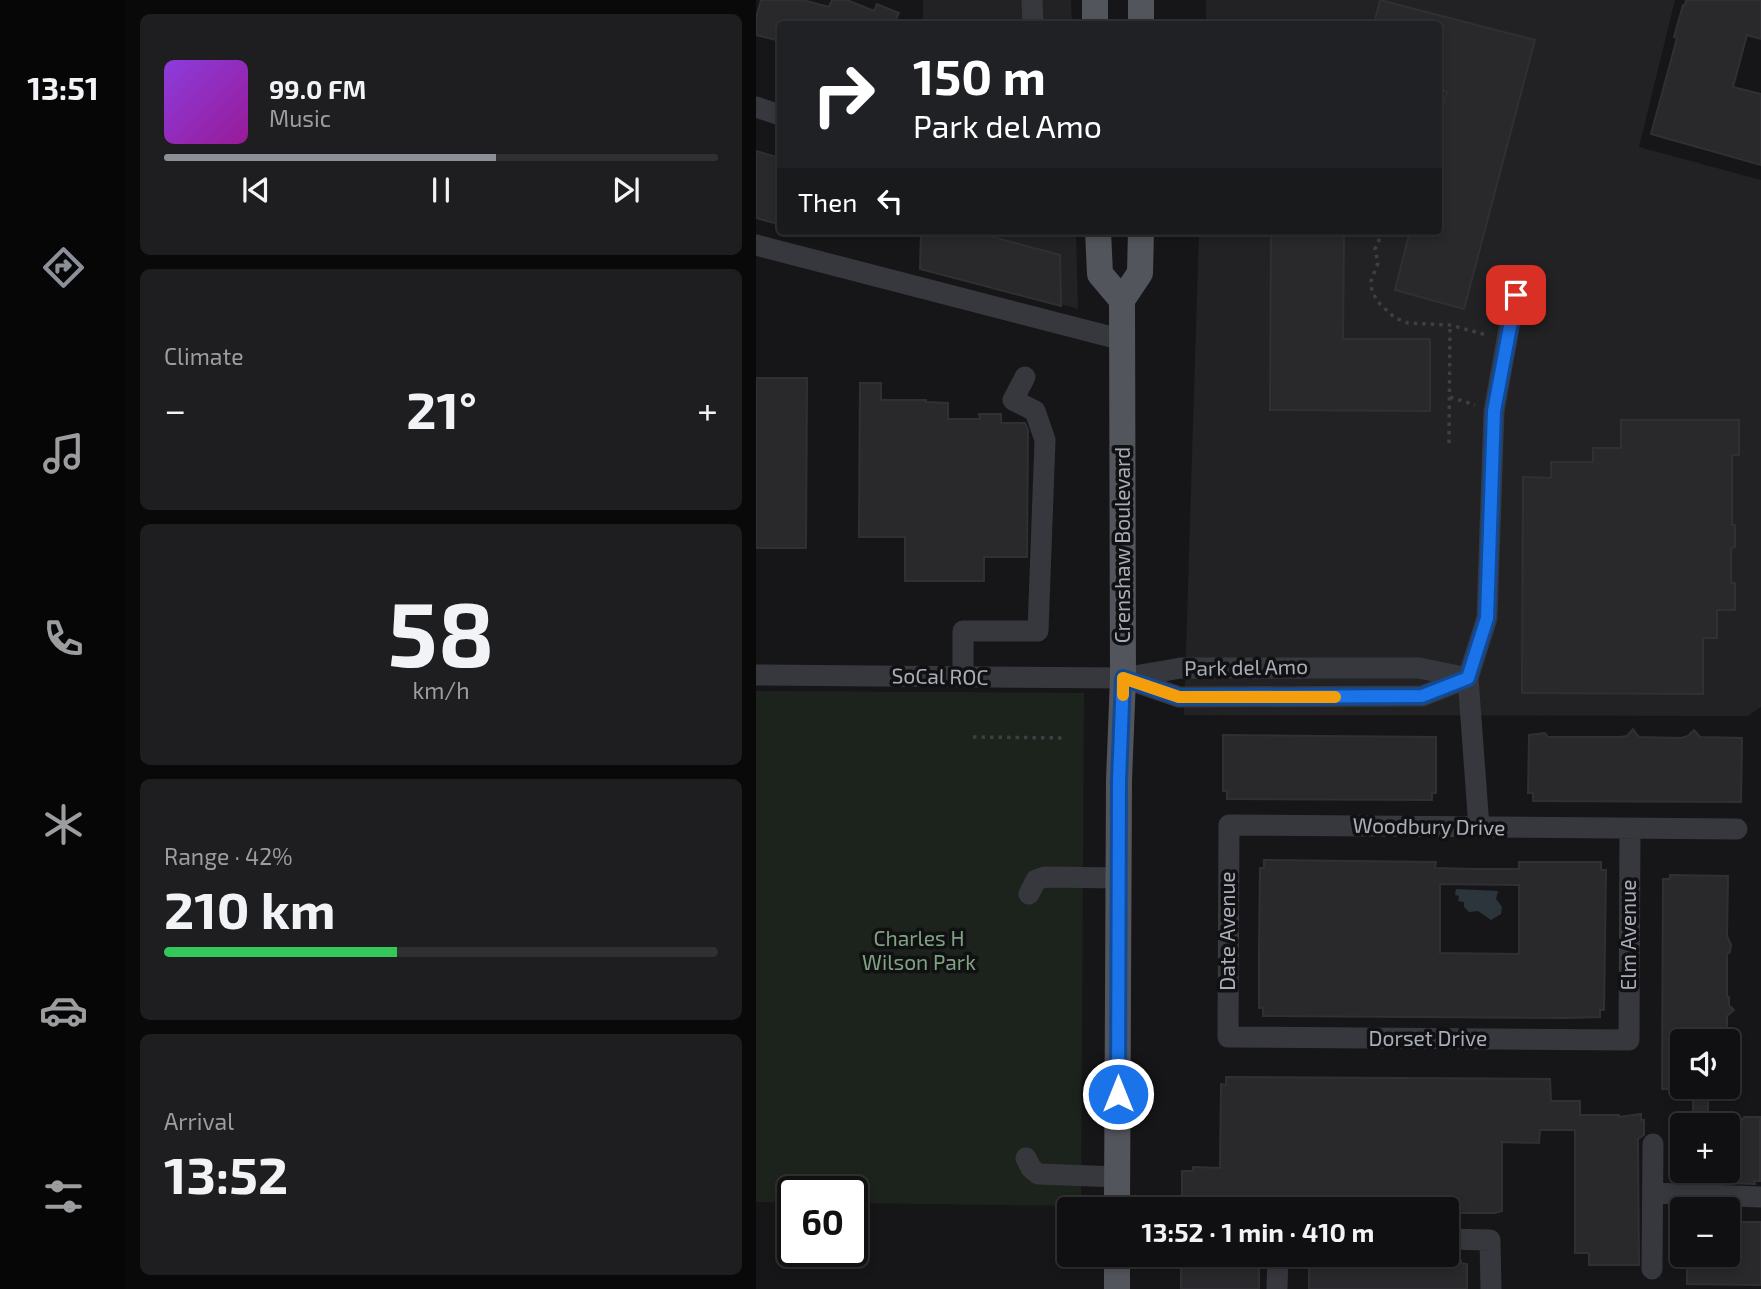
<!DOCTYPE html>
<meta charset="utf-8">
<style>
:root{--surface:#101012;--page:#1e1e20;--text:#f1f3f6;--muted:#9c9d9f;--line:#303032;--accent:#8c9099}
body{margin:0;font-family:"Exo 2",sans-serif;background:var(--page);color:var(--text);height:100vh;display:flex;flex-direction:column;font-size:26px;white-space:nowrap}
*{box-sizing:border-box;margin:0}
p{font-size:23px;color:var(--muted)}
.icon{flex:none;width:38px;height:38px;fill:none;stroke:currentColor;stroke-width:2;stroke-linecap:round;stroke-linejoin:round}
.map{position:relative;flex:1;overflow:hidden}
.details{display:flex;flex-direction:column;gap:14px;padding:14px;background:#09090a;width:630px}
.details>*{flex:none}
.banner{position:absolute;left:21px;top:21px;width:665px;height:214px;border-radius:7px;box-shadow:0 4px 10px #0003,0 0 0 2px var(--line);background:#202124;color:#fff;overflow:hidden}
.controls{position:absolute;left:914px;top:1029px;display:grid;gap:14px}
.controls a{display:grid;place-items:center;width:70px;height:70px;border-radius:7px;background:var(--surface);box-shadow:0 4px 10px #0003,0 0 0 2px var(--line);font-size:35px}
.speed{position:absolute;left:21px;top:1176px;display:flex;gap:14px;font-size:35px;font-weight:700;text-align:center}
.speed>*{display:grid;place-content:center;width:91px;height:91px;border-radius:50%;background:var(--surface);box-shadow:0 4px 10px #0003,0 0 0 2px var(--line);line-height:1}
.speed .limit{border:4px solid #111;border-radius:10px;background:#fff;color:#111}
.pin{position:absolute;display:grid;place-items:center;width:60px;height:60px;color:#fff;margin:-30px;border-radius:14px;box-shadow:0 4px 10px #0006}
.me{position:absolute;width:77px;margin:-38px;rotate:0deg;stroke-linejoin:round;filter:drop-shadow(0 0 5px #0008)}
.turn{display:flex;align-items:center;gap:24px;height:147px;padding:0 21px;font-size:32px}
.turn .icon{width:91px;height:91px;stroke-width:2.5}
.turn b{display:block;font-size:49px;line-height:60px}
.then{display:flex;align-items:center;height:66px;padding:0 21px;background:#0003;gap:14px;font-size:26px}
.big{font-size:52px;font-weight:700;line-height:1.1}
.details .tile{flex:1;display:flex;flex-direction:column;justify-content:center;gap:10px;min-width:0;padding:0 24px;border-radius:10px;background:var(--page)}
.details .dial{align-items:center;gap:0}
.dial b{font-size:91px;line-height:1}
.song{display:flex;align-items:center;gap:21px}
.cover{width:84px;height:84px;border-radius:10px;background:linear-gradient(135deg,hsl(270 70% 55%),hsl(300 70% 35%))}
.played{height:7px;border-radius:4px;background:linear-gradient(90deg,var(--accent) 60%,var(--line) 60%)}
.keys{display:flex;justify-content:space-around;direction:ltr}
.heat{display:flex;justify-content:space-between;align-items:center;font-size:38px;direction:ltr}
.charge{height:10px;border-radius:5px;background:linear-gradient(90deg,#34c759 42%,var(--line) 0)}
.trip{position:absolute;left:301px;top:1197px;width:402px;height:70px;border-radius:7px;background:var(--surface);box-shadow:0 4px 10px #0003,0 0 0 2px var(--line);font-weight:700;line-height:70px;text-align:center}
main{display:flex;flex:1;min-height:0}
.tab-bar{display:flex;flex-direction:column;width:126px;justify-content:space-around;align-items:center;background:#060607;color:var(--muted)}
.tab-bar .icon{width:49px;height:49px}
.tab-bar .active{color:var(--accent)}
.tab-bar b{font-size:32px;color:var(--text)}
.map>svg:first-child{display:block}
</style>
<main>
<nav class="tab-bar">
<b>13:51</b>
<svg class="icon active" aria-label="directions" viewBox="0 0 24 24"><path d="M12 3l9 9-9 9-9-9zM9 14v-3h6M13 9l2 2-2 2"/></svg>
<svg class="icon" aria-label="music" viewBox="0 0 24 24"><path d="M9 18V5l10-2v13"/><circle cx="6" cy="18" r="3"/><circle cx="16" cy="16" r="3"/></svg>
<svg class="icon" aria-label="phone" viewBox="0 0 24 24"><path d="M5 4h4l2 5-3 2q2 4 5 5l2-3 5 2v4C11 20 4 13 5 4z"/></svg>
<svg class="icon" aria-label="climate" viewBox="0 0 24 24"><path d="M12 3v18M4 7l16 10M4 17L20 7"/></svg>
<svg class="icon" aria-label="car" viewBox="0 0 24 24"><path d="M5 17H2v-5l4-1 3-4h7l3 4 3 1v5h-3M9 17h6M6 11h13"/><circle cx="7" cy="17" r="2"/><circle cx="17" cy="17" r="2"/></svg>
<svg class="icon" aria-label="filters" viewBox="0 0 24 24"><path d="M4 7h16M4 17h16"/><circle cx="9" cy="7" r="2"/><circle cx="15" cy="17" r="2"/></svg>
</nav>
<section class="details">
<div class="tile">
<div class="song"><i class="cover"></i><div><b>99.0 FM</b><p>Music</p></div></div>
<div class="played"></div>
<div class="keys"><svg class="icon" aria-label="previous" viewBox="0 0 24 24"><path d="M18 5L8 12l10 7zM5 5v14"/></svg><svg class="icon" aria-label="pause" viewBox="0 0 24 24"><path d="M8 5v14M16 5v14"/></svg><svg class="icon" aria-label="next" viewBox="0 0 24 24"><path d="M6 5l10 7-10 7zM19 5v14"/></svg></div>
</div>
<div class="tile"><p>Climate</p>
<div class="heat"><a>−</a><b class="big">21°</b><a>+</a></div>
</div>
<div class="tile dial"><b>58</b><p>km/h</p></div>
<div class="tile"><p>Range · 42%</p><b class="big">210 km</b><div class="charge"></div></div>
<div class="tile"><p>Arrival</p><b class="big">13:52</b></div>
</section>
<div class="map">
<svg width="1005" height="1289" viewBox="0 0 1005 1289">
<rect width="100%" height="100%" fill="#161618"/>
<!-- built -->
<path fill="#222225" d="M167,0H315L316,24H167Z
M450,0H919L883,147L1005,180V707L992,716L428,715L443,231H682V24H450Z
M167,231H320L322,309L167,267Z"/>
<!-- green -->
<path fill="#1c231d" d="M0,691L328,693L325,1206L96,1203V1192H37V1202H0Z"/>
<!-- water -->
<path fill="#2c353c" d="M700,889L742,891L740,899L746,907L745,914L735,920L722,911L713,912L708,907V902L702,901L703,896L699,895Z"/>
<!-- building -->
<path fill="#29292c" stroke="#303034" stroke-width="2" fill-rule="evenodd" d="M5,0H47L73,7L76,0H91L118,11L121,4L143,13L140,20L150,24H24V41L0,35V18Z
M624,0L779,40L708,309L639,290L654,231H682V122L691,92L682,89V24H618Z
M930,0H1005V39L991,35L977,87L1005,94V165L895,134L921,38L918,37L927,5H929Z
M0,151L24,158V212L22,224L0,218Z
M165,231H214L304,255L305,306L164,269Z
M515,231H588L587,339H674V411L514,410Z
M0,378H51L50,548H0Z
M104,383H125V400H170V402L192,403V419H224L223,414H245V423H269L272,430L271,557H228V581H149V537H103Z
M865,420H983V455H976V525H979V547L975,548V583H979V610H961V638H947V694L766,693L767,477L795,478V462H837V448H865Z
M877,729L883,737L925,738L932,736L938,730L944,737L986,738L985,802L777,801V793H772L773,735L789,733L792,737H864L871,736Z
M467,735L680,737V793H676V800L471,799V791H467Z
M508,860L680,862L679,868L717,869H763V862H845V870H850L848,1010H844V1017L813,1018L507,1016V1008H503V952L504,868H508ZM684,884L763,885V954L684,953Z
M914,875L972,876L971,936L975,945L974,952L971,954V997H973V1005L978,1010L971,1016V1041H926V1089H906L907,879H914Z
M470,1077L794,1079L795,1101H824V1115H863V1117L885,1114V1120H888V1135L882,1139L883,1265H833V1253H819V1130H784L783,1143L746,1142V1211L739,1213H696V1211L691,1209H426V1171H437V1167L464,1168L465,1084L470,1085Z
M937,1087H952V1125H937Z
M988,1117H1004V1181H998L999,1184L971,1183V1119H988Z
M971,1222H1005V1285L931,1284V1255H971Z
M432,1259L503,1260V1289H425V1261H432Z
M631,1259L705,1261L704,1263L711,1264V1289H553V1260Z"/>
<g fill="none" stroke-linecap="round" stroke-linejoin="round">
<!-- path -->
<path stroke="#3d3f44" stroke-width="3.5" stroke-dasharray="3.5 5" stroke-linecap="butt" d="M627,231L619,249L622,263L615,281L616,292L624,304L639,318L652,323L694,325L731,335
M694,397L719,405
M693,443L694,325
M217,737L310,738"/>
<!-- minor -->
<path stroke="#37383d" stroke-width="21" d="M276,0L277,24
M0,107L24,115
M0,245L367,340
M0,675L367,678L425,668H663L712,678
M207,677V631H282L289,440L279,411L257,400L269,377
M371,679L423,697L666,696L712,678
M723,827L712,678L731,618L738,411L759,295
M874,829L873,1040L472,1037L473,825L981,829
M273,894L280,880L289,877L362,878
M270,1158L275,1168L282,1174L362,1177
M897,1193L1005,1197
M691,1239L734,1240L735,1289
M896,1269L897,1144
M521,1289L522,1255"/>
<!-- major -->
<path stroke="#53555c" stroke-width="26" d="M339,0V24
M385,24V0
M342,231L344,274L366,300
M361,1209L363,780L367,678L366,300L384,273L385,231
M361,1289V1255"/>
</g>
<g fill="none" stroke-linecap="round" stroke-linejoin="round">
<!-- route casing -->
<g stroke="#114b97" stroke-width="18">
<path id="route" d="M362,1094L363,780L367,678L423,697L666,696L712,678L731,618L738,411L760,295"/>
</g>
<!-- route -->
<use href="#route" stroke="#1a73e8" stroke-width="12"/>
<!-- slow -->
<path stroke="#f59e0b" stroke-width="12" d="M367,695V678L423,697H579"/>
</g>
<g text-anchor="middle" stroke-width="7" stroke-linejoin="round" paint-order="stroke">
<!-- street labels -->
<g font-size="21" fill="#a8adb8" stroke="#111113">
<text transform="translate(367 545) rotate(-90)" y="7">Crenshaw Boulevard</text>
<text transform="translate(490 668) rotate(-1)" y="7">Park del Amo</text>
<text transform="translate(184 677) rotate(1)" y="7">SoCal ROC</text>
<text transform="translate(673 827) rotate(1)" y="7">Woodbury Drive</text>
<text transform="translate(472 931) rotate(-90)" y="7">Date Avenue</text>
<text transform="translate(873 935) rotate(-90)" y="7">Elm Avenue</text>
<text x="672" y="1046">Dorset Drive</text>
</g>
<!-- park labels -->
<g font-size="21" fill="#7fa381" stroke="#111113">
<text x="163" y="946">Charles H<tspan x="163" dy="24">Wilson Park</tspan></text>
</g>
</g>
</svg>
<div class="controls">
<a><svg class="icon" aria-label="sound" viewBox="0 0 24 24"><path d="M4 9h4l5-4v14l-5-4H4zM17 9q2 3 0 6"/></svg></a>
<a>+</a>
<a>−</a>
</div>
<div class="speed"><div class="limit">60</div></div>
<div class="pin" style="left:760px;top:295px;background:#d93025"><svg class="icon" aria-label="arrive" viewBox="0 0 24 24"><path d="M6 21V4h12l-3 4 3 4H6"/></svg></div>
<svg class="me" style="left:362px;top:1094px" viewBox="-20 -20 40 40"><circle r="17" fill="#1a73e8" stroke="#fff" stroke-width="3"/><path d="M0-11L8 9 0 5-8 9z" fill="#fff"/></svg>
<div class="trip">13:52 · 1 min · 410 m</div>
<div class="banner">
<div class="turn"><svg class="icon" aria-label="right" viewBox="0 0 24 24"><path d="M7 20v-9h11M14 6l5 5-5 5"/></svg><div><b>150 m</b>Park del Amo</div></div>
<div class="then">Then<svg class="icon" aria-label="left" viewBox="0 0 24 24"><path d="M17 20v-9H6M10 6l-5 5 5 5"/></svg></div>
</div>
</div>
</main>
